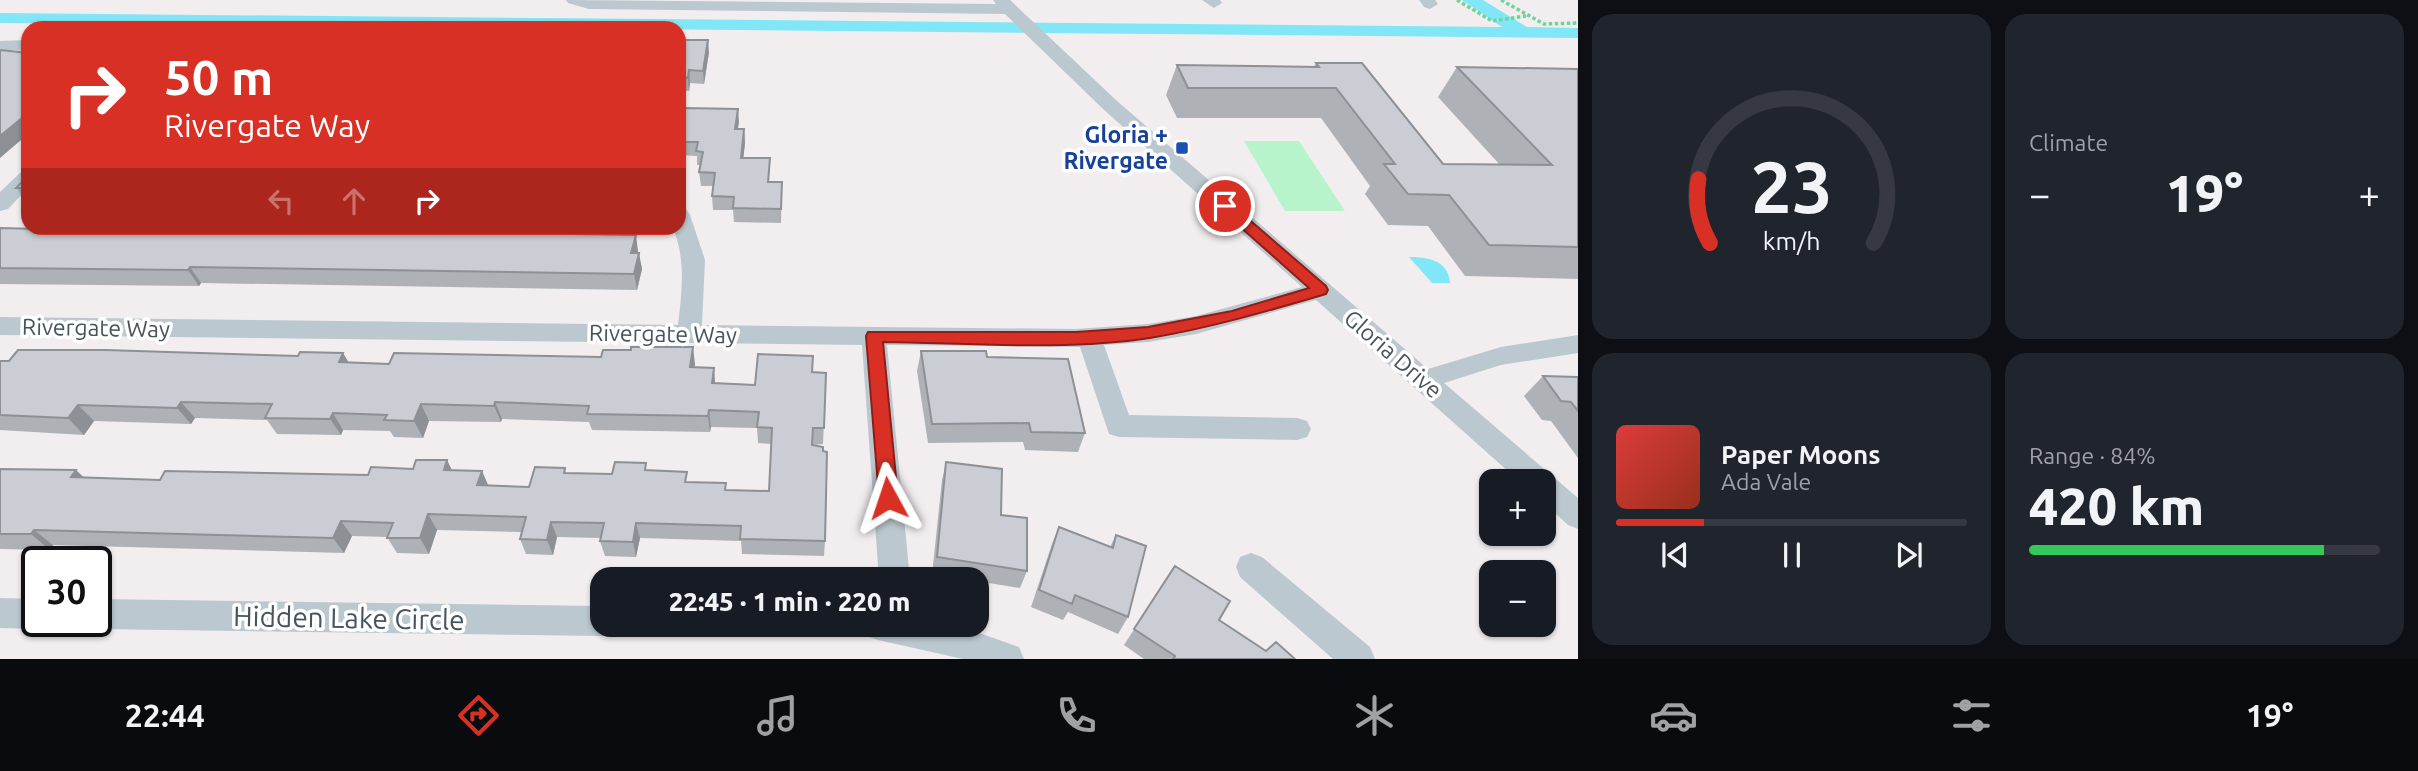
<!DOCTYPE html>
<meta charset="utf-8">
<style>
:root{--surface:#171b24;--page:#20242c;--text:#f1f3f6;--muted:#9ea1a6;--line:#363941;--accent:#d93025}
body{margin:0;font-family:Ubuntu,sans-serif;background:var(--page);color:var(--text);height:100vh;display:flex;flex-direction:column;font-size:26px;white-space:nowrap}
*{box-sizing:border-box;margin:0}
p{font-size:23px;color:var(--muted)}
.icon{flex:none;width:38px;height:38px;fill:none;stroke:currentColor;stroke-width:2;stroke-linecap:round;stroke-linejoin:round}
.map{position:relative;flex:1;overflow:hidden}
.panel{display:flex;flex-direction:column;gap:14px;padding:14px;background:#0d0f14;width:840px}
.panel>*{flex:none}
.banner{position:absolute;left:21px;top:21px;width:665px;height:214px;border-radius:21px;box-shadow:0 2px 5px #0004;background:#d93025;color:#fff;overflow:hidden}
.buttons{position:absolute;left:1479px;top:469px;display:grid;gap:14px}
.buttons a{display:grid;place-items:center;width:77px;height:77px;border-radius:14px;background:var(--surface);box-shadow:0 2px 5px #0004;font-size:35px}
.speed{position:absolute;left:21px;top:546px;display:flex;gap:14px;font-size:35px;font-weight:700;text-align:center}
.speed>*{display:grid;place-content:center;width:91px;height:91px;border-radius:50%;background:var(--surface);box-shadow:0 2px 5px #0004;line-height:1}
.speed .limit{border:4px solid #111;border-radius:10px;background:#fff;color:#111}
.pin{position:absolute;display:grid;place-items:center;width:60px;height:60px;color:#fff;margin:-30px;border:4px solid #fff;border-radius:50%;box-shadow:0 2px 7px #0007}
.me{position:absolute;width:77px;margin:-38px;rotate:355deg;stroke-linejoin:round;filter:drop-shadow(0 0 5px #0008)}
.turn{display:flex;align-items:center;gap:24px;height:147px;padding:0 28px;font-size:32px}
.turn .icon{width:91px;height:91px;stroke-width:2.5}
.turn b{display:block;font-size:49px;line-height:60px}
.lanes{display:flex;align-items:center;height:66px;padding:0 28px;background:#0003;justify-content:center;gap:35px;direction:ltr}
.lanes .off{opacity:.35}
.big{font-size:52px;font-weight:800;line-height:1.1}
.panel .widget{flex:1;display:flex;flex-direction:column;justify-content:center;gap:10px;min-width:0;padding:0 24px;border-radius:21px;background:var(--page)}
.panel .dial{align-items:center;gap:0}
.dial svg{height:182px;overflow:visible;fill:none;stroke:var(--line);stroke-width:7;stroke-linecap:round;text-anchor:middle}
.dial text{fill:var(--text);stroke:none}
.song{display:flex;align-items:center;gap:21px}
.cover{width:84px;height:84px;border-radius:10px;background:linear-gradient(135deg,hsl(0 70% 55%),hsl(10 70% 35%))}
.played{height:7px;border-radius:4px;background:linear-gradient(90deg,var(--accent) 25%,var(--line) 25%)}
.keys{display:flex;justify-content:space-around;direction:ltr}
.heat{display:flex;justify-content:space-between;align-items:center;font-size:38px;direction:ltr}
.charge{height:10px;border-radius:5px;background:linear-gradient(90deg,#34c759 84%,var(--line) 0)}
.panel .tiles{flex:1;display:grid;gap:14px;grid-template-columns:repeat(2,1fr)}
.trip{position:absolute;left:590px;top:567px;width:399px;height:70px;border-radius:21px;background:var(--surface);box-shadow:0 2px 5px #0004;font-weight:800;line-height:70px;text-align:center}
.dock{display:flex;height:112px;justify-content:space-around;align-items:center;background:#090b0e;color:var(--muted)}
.dock .icon{width:49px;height:49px}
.dock .selected{color:var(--accent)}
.dock b{font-size:32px;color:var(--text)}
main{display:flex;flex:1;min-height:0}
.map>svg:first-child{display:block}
</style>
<main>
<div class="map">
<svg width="1578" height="659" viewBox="0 0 1578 659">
<rect width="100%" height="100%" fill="#f2eeef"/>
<!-- green -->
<path fill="#b8f4cb" d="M1244,141H1299L1345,211H1285Z"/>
<!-- water -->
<path fill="#81e6f5" d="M1409,257C1428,257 1448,260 1450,283H1432Z"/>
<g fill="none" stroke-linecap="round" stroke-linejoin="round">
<!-- canal -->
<path fill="#81e6f5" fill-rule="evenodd" d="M1462,0H1483L1527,27L1578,28V38L0,23V13L1502,27Z"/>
<!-- path -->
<path stroke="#6dd59a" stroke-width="3.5" stroke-dasharray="3.5 2.5" stroke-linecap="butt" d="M1457,0L1492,21L1526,16
M1501,0L1544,24L1578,23"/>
<!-- minor -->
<path fill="#bbc8cf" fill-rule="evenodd" d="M566,0L996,4L993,0H1010L1117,101L1428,369L1501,347L1578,335V353L1501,365L1444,383L1578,498V529L1568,525L1544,503V481H1519L1316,300L1196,334L1148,342L1104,345L1129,415L1297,418L1307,421L1311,429L1307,437L1297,440L1119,437L1109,434L1080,347L887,345L910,579H879L862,345L0,335V317L678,325C682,291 686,260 673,228H679V208L687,210L690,215L705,260L702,325L1076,329L1148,324L1196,316L1302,287L1103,109L1005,14L589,9L568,3Z
M1202,0H1220L1222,3L1214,8Z
M1419,0H1435L1438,4L1430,9L1424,7Z
M28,40V50L0,51V41Z
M28,170V188L8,209L0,211V192L21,172Z
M1251,553L1262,557L1370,647L1375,659H1333L1240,577L1236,567L1240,557Z
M0,598L37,599V621H50L48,625L37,629L0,628Z
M96,599L602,606V625H616L613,632L602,636L96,629L85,625L83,621H96Z
M862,625H957L1019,647L1024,659H963L878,640L867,636Z"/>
</g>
<!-- wall -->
<path fill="#aeb1b6" d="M679,40L709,52L704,84L690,83L689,91L679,90Z
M1316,63L1443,164L1500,165L1438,97L1457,67L1578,69V279L1465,276L1428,226L1388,225L1365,194L1370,186L1321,118H1177L1166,95L1177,65L1314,67Z
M738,109V129H744L745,143L743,158H770L769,182H782L781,223L734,222L733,210H713L712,196L713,186H701L699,172L701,165H697V156L679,155V134Z
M28,176V203L16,188Z
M0,228L381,233L583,228L582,234L638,251L642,269L637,290L201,283L199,286L0,284Z
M921,351L987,357L1085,433L1078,452L1025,450L1023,442L928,443L917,371Z
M343,353L349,363L695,364L694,367L714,368L715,383L755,385L813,372L826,373L823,444L813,445L825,541L824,556L742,554L741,541L640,538L636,557L605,556L600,541L601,538L557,537L553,555L526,554L520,539L521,532L437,530L429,554L397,553L387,537L352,536L344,553L53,545L50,550L0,549V469L83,477L160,480L368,475L452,470L482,471L488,486L529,487L565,468L566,473L612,474L648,471L688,482L726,490L769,491L771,444L758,443L757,428L711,427L710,432L592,430L589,422L502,419L501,422L429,421L423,438L394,437L390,431L343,430L341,435L277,434L267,420L195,418L191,424L94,421L84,435L0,430V361L298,356Z
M1543,376L1578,377V458L1551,421L1542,420L1524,396Z
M946,462L1027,571L1020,588L976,581V579H963L932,575L942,480Z
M1059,527L1110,547L1116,535L1128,617L1118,634L1068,612L1063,620L1031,607L1052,544Z
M1175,566L1219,620L1266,651L1295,659H1144L1124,645Z"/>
<!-- shaded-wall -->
<path fill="#8d9094" d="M708,40L709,52L704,84L703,71Z
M689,70L690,83L689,91L688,78Z
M738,109L739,122L736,142L735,129Z
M28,113V134L0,158V136Z
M744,129L745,143L742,171L741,158Z
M298,228H317L305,247L296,231Z
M575,228H583L577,250L573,234Z
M636,235L638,251L634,268L631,253Z
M639,253L642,269L637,290L634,274Z
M190,267L201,283L199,286L188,270Z
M693,347L695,364L692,384L690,367Z
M343,353L353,370L339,362Z
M714,368L715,384L712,383Z
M181,402L195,418L191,424L177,408Z
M495,402L502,419L501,422L494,406Z
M421,404L429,421L423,438L414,421Z
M78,405L94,421L84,435L68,418Z
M709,410L711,427L710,432L708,416Z
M333,413L343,430L341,435L330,419Z
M447,460L455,476L444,470Z
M76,470L93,486L71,477Z
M482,471L489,487L477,485Z
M428,514L437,530L429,554L420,538Z
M341,521L352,536L344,553L333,538Z
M551,522L557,537L553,555L547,540Z
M636,523L640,538L636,557L633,542Z
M34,530L53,545L50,550L31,534Z"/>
<!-- building -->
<path fill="#caced4" stroke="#8d9094" stroke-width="2" d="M679,40H708L703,71L689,70L688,78L679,77Z
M0,50L28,53V113L0,136Z
M1316,63H1362L1443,164L1552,165L1457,67L1578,69V247L1489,245L1449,195L1408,194L1384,164H1395L1336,88H1188L1177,65L1319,67Z
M684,108L738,109L735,129H744L741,158H770L768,182H782L781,209L733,208L734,197L712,196L715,173L699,172L703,152L696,151L698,142H679V134Z
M28,176V188H16Z
M0,228L40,229L42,228H298L296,231L381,233L384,228H575L573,234L636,235L631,253H639L634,274L190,267L188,270L0,268Z
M631,347H693L690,367L714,368L712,383L755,385L758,354L813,356L812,372L826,373L824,428H813L812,445L823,447V451L827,452L825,541L740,539L741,526L636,523L633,542L600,541L604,523L551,522L547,540L520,539L526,517L428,514L420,538H387L393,523L341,521L333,538L34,530L31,534H0V469L76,470L71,477L160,480L165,471L368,475L371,467L413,469L416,460H447L444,470L482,471L477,485L529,487L535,467L565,468L564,473L612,474L615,462L646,463L645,470L687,472L685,482L726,483L725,490L769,491L772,428L757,427L759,412L709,410L708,416L587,414L589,406L495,402L494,406L421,404L414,421L384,420L387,415L333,413L330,419L265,418L272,404L181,402L177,408L78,405L68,418L0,415V361H9L18,350H105L298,356L300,352L343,353L339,362L389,364L394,353L601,357L603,350H631Z
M921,351H986L987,357L1068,359L1085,433L1031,432L1029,423L932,424Z
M1543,376L1578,377V411L1571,402L1561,401Z
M946,462L1002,469L1001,515L1027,518V571L937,557Z
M1059,527L1113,548L1116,535L1146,546L1128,617L1075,595L1072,604L1039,590Z
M1175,566L1230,601L1219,620L1266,651L1276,642L1295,659H1173L1175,656L1134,629Z"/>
<!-- route -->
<path fill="#d93025" stroke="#8d1f18" stroke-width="2" d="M1225,202L1230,203L1326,286L1328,290L1326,294C1268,311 1210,328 1150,338C1066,351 968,343 883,342L898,498L895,504L888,506L881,504L879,498L866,336L868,332H1076L1148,327L1232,311L1309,288L1220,209V203Z"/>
<!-- markers -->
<rect fill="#1a4fb4" stroke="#fff" stroke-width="2.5" x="1175" y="141" width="14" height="14" rx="3.5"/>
<g text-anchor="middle" stroke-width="7" stroke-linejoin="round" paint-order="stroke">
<!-- transit labels -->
<g font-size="23" font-weight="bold" fill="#164399" stroke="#fff" text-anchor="end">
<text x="1168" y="143">Gloria +<tspan x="1168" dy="26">Rivergate</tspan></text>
</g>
<!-- street labels -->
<g font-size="23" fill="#45545e" stroke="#fff">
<text transform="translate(96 328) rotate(1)" y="8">Rivergate Way</text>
<text transform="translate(663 334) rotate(1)" y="8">Rivergate Way</text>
<text transform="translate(1393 354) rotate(41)" y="8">Gloria Drive</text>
</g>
<!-- near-street labels -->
<g font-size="28" fill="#45545e" stroke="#fff">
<text transform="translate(349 618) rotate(1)" y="10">Hidden Lake Circle</text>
</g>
</g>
</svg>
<div class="buttons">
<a>+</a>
<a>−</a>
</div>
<div class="speed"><div class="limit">30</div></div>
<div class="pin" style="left:1225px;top:206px;background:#d93025"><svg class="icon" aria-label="arrive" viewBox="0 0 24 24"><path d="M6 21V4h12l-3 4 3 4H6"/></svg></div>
<svg class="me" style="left:888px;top:498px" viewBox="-20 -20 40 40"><path d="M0-17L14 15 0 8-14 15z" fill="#d93025" stroke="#fff" stroke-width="4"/></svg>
<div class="trip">22:45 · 1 min · 220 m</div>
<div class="banner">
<div class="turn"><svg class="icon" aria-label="right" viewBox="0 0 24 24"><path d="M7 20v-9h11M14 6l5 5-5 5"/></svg><div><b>50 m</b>Rivergate Way</div></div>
<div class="lanes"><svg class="icon off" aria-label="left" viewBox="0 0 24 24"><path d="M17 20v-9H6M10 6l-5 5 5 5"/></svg><svg class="icon off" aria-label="ahead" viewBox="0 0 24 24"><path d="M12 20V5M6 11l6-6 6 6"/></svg><svg class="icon" aria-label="right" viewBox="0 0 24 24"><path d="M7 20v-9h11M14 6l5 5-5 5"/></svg></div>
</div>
</div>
<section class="panel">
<div class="tiles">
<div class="widget dial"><svg viewBox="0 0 100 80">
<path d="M14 69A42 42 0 1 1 86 69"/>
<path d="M14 69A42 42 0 0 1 9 41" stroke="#d93025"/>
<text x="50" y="56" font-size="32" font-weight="700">23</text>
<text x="50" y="72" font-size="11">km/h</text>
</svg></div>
<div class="widget"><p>Climate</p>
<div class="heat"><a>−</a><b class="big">19°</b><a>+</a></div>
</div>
<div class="widget">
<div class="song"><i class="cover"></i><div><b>Paper Moons</b><p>Ada Vale</p></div></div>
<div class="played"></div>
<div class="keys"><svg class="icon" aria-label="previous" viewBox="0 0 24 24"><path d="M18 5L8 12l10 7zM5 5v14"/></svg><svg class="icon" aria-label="pause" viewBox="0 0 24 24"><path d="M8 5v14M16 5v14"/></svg><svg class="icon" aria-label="next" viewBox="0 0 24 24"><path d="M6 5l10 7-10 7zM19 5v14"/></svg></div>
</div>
<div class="widget"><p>Range · 84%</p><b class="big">420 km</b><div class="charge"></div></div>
</div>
</section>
</main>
<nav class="dock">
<b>22:44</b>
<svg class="icon selected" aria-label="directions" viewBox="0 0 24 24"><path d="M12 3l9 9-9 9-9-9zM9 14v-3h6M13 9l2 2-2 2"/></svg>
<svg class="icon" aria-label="music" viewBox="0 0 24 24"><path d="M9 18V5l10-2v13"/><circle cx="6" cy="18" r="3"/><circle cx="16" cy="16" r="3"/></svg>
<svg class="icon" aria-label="phone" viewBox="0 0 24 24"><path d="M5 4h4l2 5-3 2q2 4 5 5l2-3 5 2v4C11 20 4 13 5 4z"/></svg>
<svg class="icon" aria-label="climate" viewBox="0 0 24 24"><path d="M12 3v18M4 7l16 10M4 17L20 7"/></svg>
<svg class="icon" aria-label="car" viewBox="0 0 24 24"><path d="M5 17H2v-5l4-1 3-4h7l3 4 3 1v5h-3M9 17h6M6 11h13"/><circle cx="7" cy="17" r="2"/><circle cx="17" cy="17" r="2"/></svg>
<svg class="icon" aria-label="filters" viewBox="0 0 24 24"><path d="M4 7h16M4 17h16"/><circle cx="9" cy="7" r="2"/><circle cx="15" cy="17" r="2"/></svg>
<b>19°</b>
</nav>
